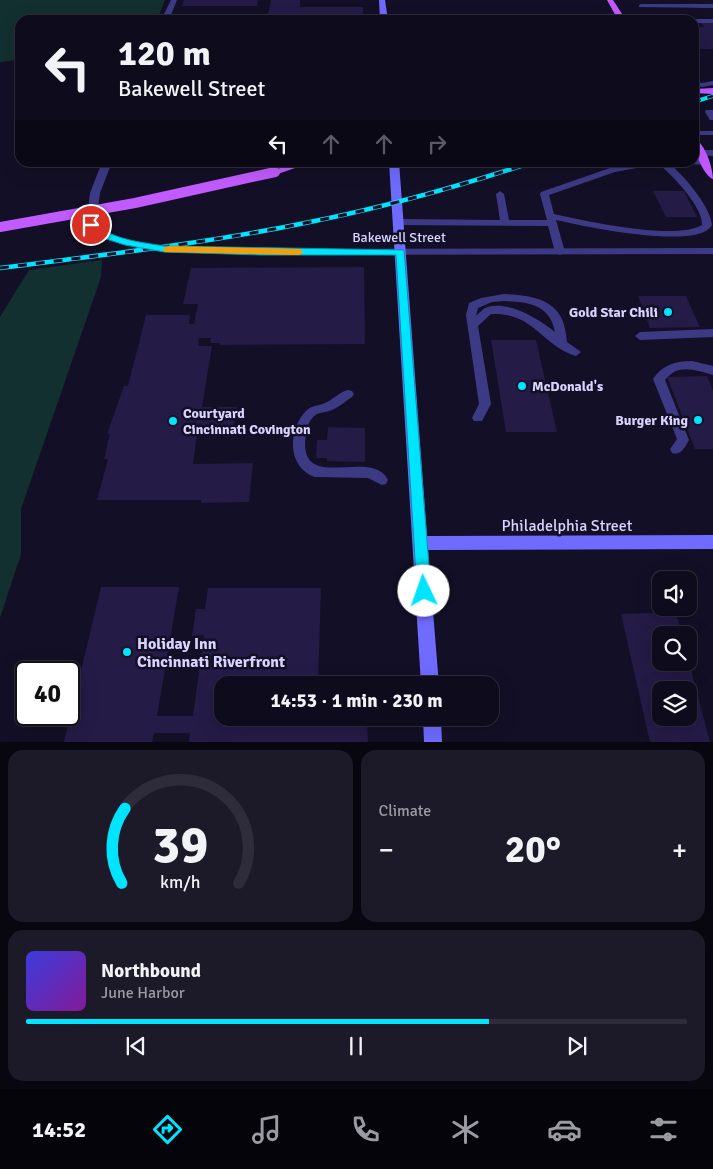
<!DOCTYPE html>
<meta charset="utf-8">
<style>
:root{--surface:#0e0b1c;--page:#1c1929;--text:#f1f3f6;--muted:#9b9ba3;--line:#2e2b3b;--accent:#00e5ff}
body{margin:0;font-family:Signika,sans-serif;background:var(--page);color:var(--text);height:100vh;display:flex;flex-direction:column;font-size:19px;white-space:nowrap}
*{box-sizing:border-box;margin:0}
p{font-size:16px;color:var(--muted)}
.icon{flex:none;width:28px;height:28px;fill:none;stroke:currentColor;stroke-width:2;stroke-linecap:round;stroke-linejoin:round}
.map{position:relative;height:742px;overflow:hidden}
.drawer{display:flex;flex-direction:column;gap:8px;padding:8px;background:#08060f;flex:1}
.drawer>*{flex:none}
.guide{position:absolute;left:15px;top:15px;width:684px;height:152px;border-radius:15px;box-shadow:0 5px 20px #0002,0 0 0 1px var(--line);background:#0e0b1c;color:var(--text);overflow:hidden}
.fabs{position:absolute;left:652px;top:571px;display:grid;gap:10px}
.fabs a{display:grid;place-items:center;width:45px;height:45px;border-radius:10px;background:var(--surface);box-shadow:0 5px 20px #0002,0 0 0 1px var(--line);font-size:25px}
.speed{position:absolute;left:15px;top:661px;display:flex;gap:10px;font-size:25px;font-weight:700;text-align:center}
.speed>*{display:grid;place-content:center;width:65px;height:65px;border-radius:50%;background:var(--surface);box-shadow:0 5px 20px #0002,0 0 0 1px var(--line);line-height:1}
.speed .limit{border:2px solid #111;border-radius:8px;background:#fff;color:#111}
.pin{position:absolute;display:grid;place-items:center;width:42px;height:42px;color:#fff;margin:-21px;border:2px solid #fff;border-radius:50%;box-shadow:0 1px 5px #0007}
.me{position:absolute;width:55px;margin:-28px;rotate:357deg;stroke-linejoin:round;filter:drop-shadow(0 0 4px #0008)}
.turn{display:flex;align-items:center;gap:18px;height:105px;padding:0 20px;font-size:22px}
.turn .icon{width:65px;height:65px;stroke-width:2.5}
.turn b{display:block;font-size:35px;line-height:42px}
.lanes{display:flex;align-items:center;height:48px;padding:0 20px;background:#0003;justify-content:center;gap:25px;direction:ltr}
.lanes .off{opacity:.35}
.big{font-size:38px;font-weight:700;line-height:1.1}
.drawer .widget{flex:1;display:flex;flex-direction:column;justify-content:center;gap:8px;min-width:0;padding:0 18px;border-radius:15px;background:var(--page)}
.drawer .dial{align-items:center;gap:0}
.dial svg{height:130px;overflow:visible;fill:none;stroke:var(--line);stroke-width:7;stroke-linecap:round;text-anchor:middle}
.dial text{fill:var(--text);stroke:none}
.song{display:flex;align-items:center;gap:15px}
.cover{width:60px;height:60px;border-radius:8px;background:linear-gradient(135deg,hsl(240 70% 55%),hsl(290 70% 35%))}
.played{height:5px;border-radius:2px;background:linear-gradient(90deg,var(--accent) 70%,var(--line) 70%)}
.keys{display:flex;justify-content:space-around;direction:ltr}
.heat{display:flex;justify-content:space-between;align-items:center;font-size:28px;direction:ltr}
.drawer .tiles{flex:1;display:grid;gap:8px;grid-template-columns:1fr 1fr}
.widget:last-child{grid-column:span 2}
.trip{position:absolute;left:214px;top:676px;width:285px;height:50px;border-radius:15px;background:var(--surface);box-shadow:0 5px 20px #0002,0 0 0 1px var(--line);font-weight:700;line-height:50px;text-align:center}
.tab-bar{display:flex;height:80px;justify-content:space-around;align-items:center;background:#06040b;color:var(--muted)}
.tab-bar .icon{width:35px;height:35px}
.tab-bar .current{color:var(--accent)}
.tab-bar b{font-size:22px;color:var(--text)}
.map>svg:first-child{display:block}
</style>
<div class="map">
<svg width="713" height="742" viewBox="0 0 713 742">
<rect width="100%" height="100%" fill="#130f26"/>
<!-- green -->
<path fill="#12302f" d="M0,0H165L157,20H20V60L0,62Z
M102,260L101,277L21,509V554L0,618V317L29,270Z"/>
<!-- building -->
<path fill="#241b47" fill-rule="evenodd" d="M184,0H258L257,6H182Z
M271,0H300V7H363V20H267Z
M700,22H713V49H694V27H704Z
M653,191H684L697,217H666Z
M364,267L365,344L220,345V343H210L211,338H199L198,346H212L202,407H237L233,434L197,435L193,464L253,463L249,502L201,503V500H97L108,459H104L110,434H107L124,386H128L146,315H190L189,324H194L198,304H183L191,268Z
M638,296H686L700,327L650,328Z
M491,340H536L557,432H506Z
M707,376L713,391V449H695L667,377Z
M328,427L365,428V462L327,461V458H316L317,440H327Z
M101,587H179L157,716H193L204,635L192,636L196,609H205L208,588H321L318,685H222V718H367L368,742H189L190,733H154L152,742H64Z
M676,612L682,635H661V662H689L710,742H650L621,614ZM661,690H689V718H661Z"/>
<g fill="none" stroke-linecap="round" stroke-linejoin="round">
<!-- lane -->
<path fill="#3d3a85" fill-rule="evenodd" d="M641,4H713V8L639,7V5Z
M694,19H713V23H694V20H691Z
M694,81L702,83L713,81V85L702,87L694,85Z
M706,110H713V120H710L705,112Z
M694,131H713V135H694Z
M700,150H713V156L697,155L696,153Z
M694,159H705L709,162L705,165L691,164L690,162H694Z
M641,162H668C683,175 710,205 712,225C699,251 582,226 556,220L565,252L560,255L555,252L548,226L398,225L393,222L398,219L500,220L496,194L500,191L504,194L509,220H547L540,194L541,192L610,168ZM659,164C673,176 703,207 702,225C675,241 586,221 554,214L549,195L615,172Z
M504,294C525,295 552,297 562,319C565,326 566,334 567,342L581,352L576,356C542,346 534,312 491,314L478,326L491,404L482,421H474L472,418L479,404L466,315L469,303L481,298ZM504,301C528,302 550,304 555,332C539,319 507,299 485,308C482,310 479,313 476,316L478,308L492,302Z
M713,329V337L640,340L635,336L640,332Z
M692,361L713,366V375C696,370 678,363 665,380L689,440C685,447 681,456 672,453L670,449L677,439L653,379C662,365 676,361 692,361Z
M348,390L352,391L354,394L352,397C346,401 339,407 332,410C328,412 322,412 317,414C310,418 307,426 306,434C296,496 372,446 388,480L386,484L382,485L368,478L315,477C286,467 288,428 307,410C312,405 319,406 325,403C333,400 339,392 348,390Z"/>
<!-- street -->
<path fill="#3d3a85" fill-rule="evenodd" d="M171,0H177L169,20H161Z
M102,162H112L100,193L96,224L108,233L130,240L164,246L261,249L713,248V254L261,255L164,252L124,245L100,237L87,227L86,225L90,193Z"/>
<!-- secondary -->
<path fill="#6f6bff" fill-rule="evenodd" d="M379,0H385L388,20H380Z
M389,162H399L427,536L713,535V549L428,550L439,685H421Z
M423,718H441L442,742H424Z"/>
<!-- primary -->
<path fill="#c25bff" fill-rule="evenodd" d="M607,0H613L626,20H618Z
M713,88V94L694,93V89Z
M694,138C705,143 713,168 713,179C703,175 693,149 694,138Z
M296,162H312L275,175L270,172Z"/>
<!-- rail-far1 casing -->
<g stroke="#00e5ff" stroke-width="4">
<path id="rail-far1" d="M694,102L713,96"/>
</g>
<!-- rail casing -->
<g stroke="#00e5ff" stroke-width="4.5">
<path id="rail" d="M0,268C104,255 208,243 310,222C386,207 460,186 533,162"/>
</g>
<!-- rail-far1 -->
<use href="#rail-far1" stroke="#130f26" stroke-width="2.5" stroke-dasharray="7" stroke-linecap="butt"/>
<!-- rail -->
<use href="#rail" stroke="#130f26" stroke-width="3" stroke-dasharray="9" stroke-linecap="butt"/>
<!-- primary-bridge -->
<path stroke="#c25bff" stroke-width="10" d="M0,227L135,203L275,172"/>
</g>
<!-- route -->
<path fill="#00e5ff" stroke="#0095a6" d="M88,223C97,221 101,230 109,233C126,241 146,243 164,246L404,250L431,591L429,596L424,598L419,596L417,591L396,255H261L164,252L125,245L100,237L88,227Z"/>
<!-- slow -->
<path fill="#f59e0b" d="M168,246L299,249L304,252L299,255L164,252L163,249Z"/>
<!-- markers -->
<g fill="#00e5ff" stroke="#130f26" stroke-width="2">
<circle cx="668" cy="312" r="5"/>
<circle cx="522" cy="386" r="5"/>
<circle cx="698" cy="420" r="5"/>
<circle cx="173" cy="421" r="5"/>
<circle cx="127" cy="652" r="5"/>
</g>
<g text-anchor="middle" stroke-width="5" stroke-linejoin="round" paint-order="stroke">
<!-- street labels -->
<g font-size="14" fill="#d9d4ff" stroke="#130f26">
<text x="399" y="242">Bakewell Street</text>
</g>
<!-- poi labels -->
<g font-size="14" font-weight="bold" fill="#d9d4ff" stroke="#130f26" text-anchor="end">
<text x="658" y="317">Gold Star Chili</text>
<text x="532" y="391" text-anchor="start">McDonald's</text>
<text x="183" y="418" text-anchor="start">Courtyard<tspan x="183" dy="16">Cincinnati Covington</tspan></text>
<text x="688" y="425">Burger King</text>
</g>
<!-- near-street labels -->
<g font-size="16" fill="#d9d4ff" stroke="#130f26">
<text x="567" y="531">Philadelphia Street</text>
</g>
<!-- near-poi labels -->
<g font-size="16" font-weight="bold" fill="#d9d4ff" stroke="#130f26" text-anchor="start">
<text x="137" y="649">Holiday Inn<tspan x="137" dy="18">Cincinnati Riverfront</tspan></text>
</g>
</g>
</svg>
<div class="fabs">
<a><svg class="icon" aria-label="sound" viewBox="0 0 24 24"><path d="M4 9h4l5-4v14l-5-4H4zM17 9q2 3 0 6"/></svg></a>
<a><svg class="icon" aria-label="search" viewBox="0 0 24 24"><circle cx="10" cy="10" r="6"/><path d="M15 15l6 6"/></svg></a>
<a><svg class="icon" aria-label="layers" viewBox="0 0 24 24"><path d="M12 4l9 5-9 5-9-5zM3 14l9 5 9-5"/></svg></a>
</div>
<div class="speed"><div class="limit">40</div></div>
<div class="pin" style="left:91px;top:225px;background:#d93025"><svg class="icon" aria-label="arrive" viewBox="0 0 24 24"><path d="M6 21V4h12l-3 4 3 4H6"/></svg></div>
<svg class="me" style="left:424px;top:591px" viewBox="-20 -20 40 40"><circle r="19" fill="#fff"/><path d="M0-13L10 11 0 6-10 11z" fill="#00e5ff"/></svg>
<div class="trip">14:53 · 1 min · 230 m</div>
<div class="guide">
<div class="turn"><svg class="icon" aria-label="left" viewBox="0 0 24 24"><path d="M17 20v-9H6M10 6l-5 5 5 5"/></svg><div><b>120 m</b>Bakewell Street</div></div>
<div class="lanes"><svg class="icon" aria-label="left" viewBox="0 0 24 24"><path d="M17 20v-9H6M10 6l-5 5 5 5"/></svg><svg class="icon off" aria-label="ahead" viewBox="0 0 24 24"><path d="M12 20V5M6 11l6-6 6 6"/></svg><svg class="icon off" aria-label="ahead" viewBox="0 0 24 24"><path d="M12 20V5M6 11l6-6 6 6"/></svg><svg class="icon off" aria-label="right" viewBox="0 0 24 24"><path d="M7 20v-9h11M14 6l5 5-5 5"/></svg></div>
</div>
</div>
<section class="drawer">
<div class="tiles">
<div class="widget dial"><svg viewBox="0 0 100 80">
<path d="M14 69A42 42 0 1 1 86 69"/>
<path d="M14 69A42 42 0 0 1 16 23" stroke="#00e5ff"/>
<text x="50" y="56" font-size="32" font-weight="700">39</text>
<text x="50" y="72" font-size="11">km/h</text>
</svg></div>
<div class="widget"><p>Climate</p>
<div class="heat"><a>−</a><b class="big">20°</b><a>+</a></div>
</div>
<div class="widget">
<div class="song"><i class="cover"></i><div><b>Northbound</b><p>June Harbor</p></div></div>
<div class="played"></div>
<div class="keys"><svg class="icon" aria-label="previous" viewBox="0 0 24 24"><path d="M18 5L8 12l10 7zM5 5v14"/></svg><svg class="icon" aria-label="pause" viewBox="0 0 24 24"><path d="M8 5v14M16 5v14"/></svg><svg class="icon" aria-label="next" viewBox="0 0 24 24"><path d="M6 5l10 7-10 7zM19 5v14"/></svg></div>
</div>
</div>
</section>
<nav class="tab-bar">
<b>14:52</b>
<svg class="icon current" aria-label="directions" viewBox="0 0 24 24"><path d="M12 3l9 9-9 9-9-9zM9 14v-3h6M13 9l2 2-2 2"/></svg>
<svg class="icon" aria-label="music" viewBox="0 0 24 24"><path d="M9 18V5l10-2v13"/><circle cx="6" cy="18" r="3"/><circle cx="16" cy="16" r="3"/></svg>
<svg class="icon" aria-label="phone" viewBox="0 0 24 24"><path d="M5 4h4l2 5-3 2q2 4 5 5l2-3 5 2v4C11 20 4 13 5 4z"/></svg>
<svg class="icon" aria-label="climate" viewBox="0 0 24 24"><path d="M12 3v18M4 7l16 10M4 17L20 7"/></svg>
<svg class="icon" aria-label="car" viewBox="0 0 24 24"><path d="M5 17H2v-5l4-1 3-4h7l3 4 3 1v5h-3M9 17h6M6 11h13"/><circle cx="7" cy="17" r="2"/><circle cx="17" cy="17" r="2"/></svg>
<svg class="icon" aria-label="filters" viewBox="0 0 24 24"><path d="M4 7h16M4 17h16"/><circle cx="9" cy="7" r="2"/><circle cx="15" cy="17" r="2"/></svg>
</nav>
